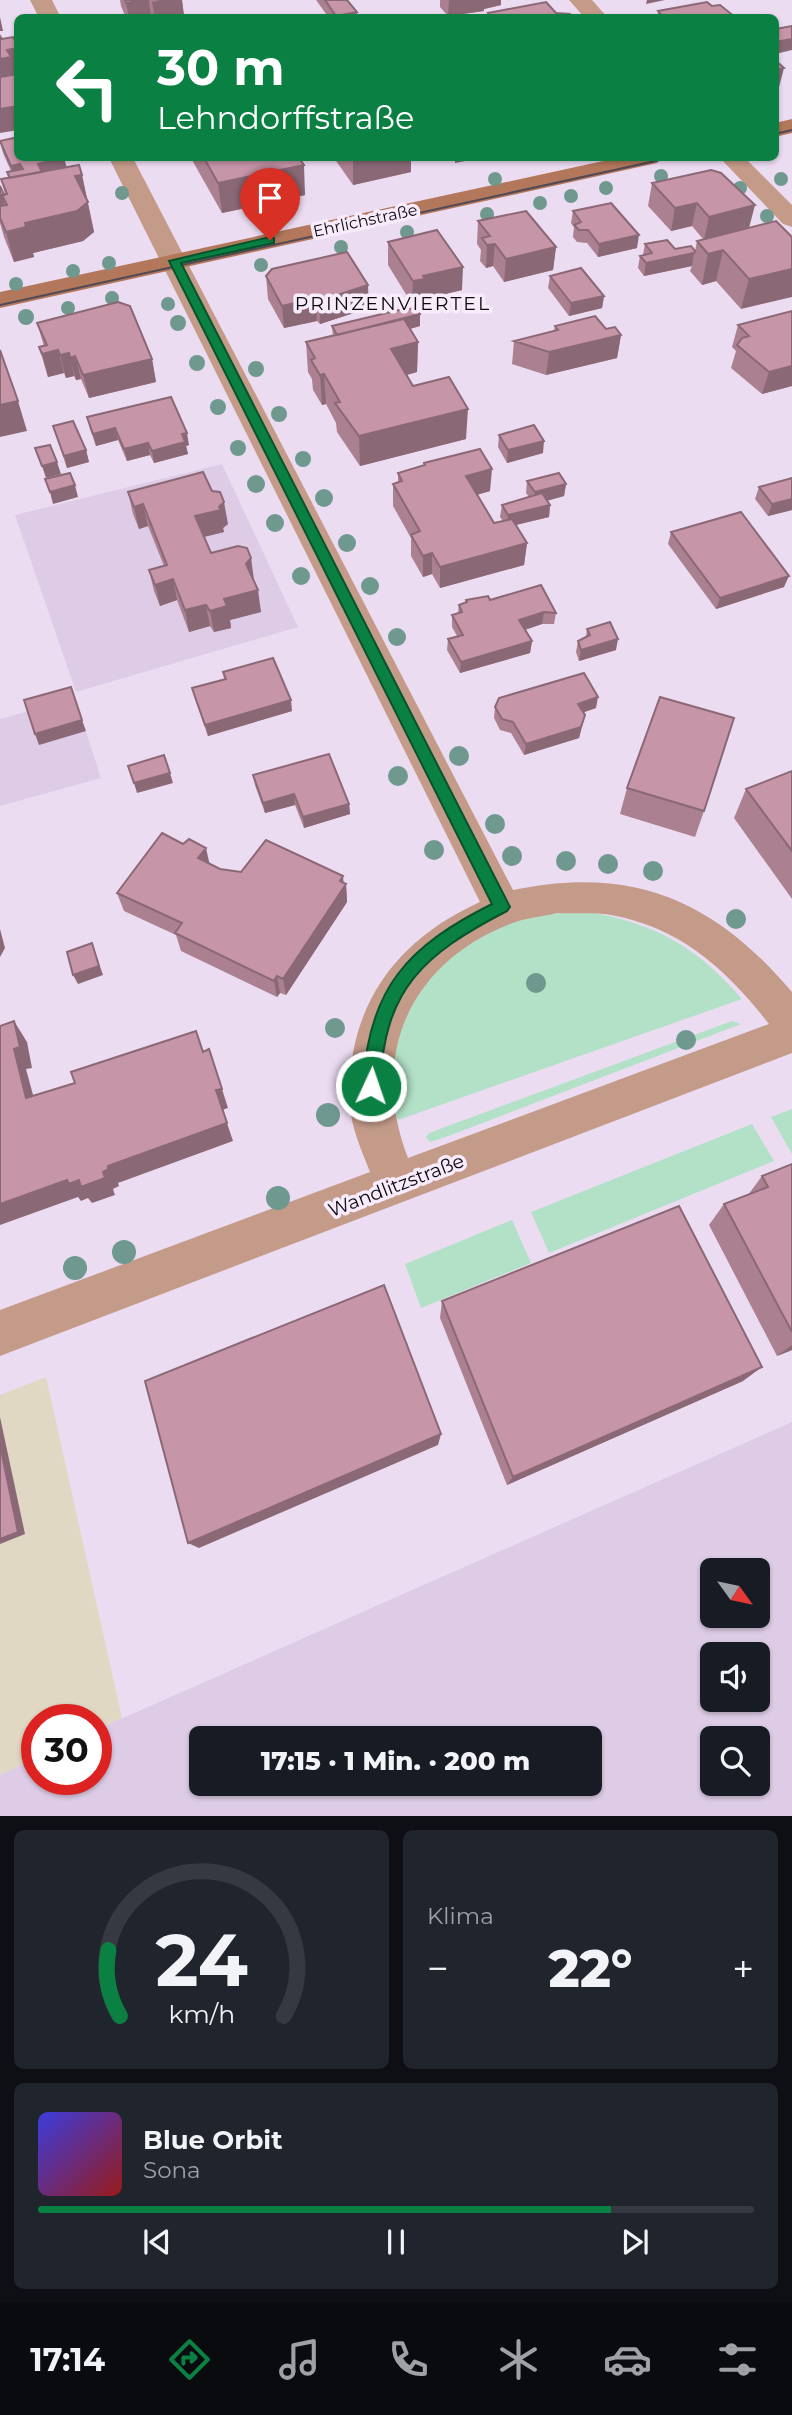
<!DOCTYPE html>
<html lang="de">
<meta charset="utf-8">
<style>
:root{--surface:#171b24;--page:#20242c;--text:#f1f3f6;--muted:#9ea1a6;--line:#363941;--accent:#0b8043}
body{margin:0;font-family:Montserrat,sans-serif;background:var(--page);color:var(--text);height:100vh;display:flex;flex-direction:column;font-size:26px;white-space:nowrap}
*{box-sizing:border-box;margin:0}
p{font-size:23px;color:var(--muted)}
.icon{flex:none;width:38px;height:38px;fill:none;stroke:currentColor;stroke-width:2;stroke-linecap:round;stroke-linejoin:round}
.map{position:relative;height:1816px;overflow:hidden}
.drawer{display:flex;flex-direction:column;gap:14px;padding:14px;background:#0d0f14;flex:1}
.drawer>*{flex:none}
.top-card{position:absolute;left:14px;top:14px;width:765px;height:147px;border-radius:10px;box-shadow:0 2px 5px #0004;background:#0b8043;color:#fff;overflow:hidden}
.needle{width:46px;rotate:123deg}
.fabs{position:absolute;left:700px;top:1558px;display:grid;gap:14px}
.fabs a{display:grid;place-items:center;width:70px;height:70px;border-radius:10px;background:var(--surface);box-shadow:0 2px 5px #0004;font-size:35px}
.speed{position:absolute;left:21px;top:1704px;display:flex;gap:14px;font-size:35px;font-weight:700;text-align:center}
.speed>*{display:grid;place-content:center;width:91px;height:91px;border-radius:50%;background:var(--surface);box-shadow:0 2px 5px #0004;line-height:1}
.speed .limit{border:10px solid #d22;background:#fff;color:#111}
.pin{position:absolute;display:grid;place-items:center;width:60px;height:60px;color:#fff;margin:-72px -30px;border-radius:50% 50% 50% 0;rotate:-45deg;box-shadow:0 0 7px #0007}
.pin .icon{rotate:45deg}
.me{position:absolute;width:77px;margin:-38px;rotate:3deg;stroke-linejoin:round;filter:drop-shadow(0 0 5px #0008)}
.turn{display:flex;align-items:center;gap:24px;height:147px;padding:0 28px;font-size:32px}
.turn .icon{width:91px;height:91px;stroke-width:2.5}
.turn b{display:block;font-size:49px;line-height:60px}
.big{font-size:52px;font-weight:800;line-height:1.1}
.drawer .widget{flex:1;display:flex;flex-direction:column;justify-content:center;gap:10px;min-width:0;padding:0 24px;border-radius:10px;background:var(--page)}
.drawer .dial{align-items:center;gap:0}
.dial svg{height:182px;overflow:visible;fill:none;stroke:var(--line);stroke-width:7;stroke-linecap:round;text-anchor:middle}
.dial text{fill:var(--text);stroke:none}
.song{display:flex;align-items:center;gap:21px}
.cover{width:84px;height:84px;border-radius:10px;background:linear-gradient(135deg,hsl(240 70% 55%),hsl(0 70% 35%))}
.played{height:7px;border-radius:4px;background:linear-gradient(90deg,var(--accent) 80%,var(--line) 80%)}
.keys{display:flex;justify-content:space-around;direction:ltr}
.heat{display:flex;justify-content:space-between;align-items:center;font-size:38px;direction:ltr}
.drawer .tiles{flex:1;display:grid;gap:14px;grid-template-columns:1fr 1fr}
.widget:last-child{grid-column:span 2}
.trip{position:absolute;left:189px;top:1726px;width:413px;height:70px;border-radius:10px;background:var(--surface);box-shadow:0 2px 5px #0004;font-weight:800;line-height:70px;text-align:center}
.dock{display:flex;height:112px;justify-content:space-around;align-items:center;background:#090b0e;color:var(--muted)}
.dock .icon{width:49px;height:49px}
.dock .active{color:var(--accent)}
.dock b{font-size:32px;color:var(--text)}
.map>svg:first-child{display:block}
</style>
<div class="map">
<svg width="792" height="1817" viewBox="0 0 792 1817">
<rect width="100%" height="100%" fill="#ecdcf2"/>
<!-- commercial -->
<path fill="#e0d8c3" d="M46,1377L122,1718L96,1730V1720H37V1758L0,1775V1395Z"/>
<!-- built -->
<path fill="#decce6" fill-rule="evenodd" d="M222,464L298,627L76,692L15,515Z
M75,698L101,778L0,806V719Z
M792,1422V1816H0V1775L37,1758V1780H96V1730ZM712,1570H758V1615H712ZM712,1654H758V1699H712ZM201,1738H590V1783H201ZM712,1738H758V1783H712Z"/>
<!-- green -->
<path fill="#b3e1c7" d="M586,911C657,925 694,944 742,999L398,1120L390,1095L396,1029L440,962L507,922L547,914Z
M732,1021L741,1024L446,1137L430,1142L426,1137L429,1133Z
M792,1109V1154L771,1117Z
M752,1124L774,1161L549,1253L531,1212Z
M512,1220L531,1263L421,1308L405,1264Z"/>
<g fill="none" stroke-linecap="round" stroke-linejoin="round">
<!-- street -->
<path fill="#c49b89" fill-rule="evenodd" d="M30,0H52L61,18H39Z
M569,0H592L608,18H585Z
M109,158H133L513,890C633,865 714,900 792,992V1053L0,1356V1310L370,1172C362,1151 351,1128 350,1105C345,1009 395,940 480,902ZM557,913C574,914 594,912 611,915C680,927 727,970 769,1024L408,1158C369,1057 408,964 510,924C524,918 541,917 557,913Z
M720,158H745L792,205V227L783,224Z"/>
<!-- secondary -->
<path fill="#b3775c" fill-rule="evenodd" d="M792,119V133L775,137V123Z
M617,158H660L657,163L648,165L0,308V292Z"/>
<!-- tram -->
<path stroke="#514955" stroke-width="2" d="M775,134L792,130
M0,305L669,158"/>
</g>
<!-- trees -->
<g fill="#6f988e">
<circle cx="661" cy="176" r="7"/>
<circle cx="495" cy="179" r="7"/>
<circle cx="781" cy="179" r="7"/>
<circle cx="606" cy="188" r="7"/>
<circle cx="740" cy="188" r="7"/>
<circle cx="122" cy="193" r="7"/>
<circle cx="571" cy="196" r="7"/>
<circle cx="540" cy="203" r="7"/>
<circle cx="487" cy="214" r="7"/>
<circle cx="767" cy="216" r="7"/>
<circle cx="407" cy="232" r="7"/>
<circle cx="341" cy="247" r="7"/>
<circle cx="109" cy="263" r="7"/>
<circle cx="261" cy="265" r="7"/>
<circle cx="73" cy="271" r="7"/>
<circle cx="16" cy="284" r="7"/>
<circle cx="112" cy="298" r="7"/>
<circle cx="168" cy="304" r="7"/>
<circle cx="68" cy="308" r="7"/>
<circle cx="26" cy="317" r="8"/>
<circle cx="178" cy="323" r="8"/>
<circle cx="197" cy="363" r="8"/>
<circle cx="256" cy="369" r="8"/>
<circle cx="218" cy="407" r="8"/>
<circle cx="279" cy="414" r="8"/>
<circle cx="238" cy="448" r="8"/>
<circle cx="303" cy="459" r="8"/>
<circle cx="256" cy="484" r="9"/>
<circle cx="324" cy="498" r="9"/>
<circle cx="275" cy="523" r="9"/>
<circle cx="347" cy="543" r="9"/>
<circle cx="301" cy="576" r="9"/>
<circle cx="370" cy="586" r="9"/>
<circle cx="397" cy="637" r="9"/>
<circle cx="459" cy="756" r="10"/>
<circle cx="398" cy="776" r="10"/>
<circle cx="495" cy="824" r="10"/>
<circle cx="434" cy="850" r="10"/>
<circle cx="512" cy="856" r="10"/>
<circle cx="566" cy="861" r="10"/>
<circle cx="608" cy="864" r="10"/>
<circle cx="653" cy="871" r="10"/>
<circle cx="736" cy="919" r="10"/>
<circle cx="536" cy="983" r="10"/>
<circle cx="335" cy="1028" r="10"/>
<circle cx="686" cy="1040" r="10"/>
<circle cx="328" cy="1115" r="12"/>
<circle cx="278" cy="1198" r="12"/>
<circle cx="124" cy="1252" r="12"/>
<circle cx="75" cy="1268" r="12"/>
</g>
<!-- wall -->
<path fill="#ab8090" d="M120,0H182L184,16L178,18H126L121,6Z
M316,0H347L357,12V18H329Z
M440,0H501V5L484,9V11L448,16L440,7Z
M712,6L735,18H657L658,11Z
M0,142L67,168L82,175L94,232L83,241L33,253L34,257L14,262L4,237L0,223V186L4,194H5L1,179L8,178L7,172L11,171L3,153Z
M192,158H299L305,195L222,213L192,160Z
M334,158H411V172L353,185Z
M652,183L749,228L776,221L741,309L716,281L702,285L690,271L692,266L644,276L638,268L640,256L643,255L645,244L675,249L695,251L697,241L703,239L692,226L671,231L648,206Z
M573,211L637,248L598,257L587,243L577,242L573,237L574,227L571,223Z
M478,221L556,247L553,270L504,282L493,266L486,268L480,261L481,250L477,244Z
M388,242L462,290L424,299V302L412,304L388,265Z
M266,276L369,308L320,324L317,321L284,328L268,299Z
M550,276L604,296L602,308L569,316L548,288Z
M792,311V386L762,394L731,368L736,351L732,347L738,325Z
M420,314V326L410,329L418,342L417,372L407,375L413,386L466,439L360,466L337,432L336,423L326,404L322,405L313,390L312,379L308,372L306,342L333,336L332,326Z
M37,323L152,359L156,382L89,398L81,379L76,380L74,376L66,378L64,373L48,377L39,347L44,346Z
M555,326L606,329L621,335L617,358L546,375L512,364L514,341L554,331Z
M87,417L189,445L186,446L188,454L154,463L150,455L127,461L118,440L96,446L90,429Z
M53,426L86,450L89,462L67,468Z
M499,435L543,453L507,463L498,447Z
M424,463L490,491L477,495L494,523L503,521L500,517L502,505L529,497L526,493L527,481L566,484L564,496L547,501L550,505L549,517L516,525L527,543L524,565L440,588L432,574L423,577L411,556V538L393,506V484L398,482V473L424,466Z
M792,478V510L768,516L755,499L759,487Z
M128,492L228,524L223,528L224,532L204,537L211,553L251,558L253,580L261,612L230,620L231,628L214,632L210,626L189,632L177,600L160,606L154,591L149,570L164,566L148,526L139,529L133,514Z
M671,532L784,587L716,609L668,544Z
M466,600H490L556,613L554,624H542L525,630L532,641L530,653L460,673L447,650L448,639L457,636L452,627V615L458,613L459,605L465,603Z
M587,629L616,650L579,661L576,652L578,641L586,637Z
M223,672L292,711L208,736L195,699L192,688L224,679Z
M495,707L596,708L583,712L585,715L579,738L524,755L511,733L500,730L494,718Z
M792,771V899L734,818L746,789Z
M253,775L349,804L350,814L304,828L295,805L265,813L255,785Z
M627,788L704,811L695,837L620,814Z
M210,864L220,869L241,872L343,882L346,884L347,902L286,995L280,993L277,997L181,951L176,935L124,911L117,893Z
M792,1164V1350L777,1356L709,1225L724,1204L748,1195L762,1176Z
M442,1301L743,1381L507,1485L440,1318Z"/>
<!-- shaded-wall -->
<path fill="#8b6876" d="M145,0H149L151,18H129L126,3Z
M160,0H182L184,16L178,18H155L152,2Z
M449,0H501V5L484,9V11L448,16Z
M647,0H665L646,4Z
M357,12V18H336V16Z
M0,17L3,31H0Z
M792,39V50L775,54V42Z
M18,48V71L14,72L16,79L0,82V59L7,50Z
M784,68L778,91H775V70Z
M18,106V130L0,133V109Z
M57,158H64L67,168L14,192L38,164Z
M353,158H411V172L353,185Z
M455,158H480L455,163Z
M20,164L23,176L14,178L11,166Z
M304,165L305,195L222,213L218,183Z
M82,175L94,232L83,241L33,253L34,257L14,262L6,232L25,223L75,176Z
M0,195H2L5,207L0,208Z
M697,203L692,226L671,231L675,208Z
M755,205L749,228L704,240L709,217Z
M639,235L637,248L598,257L599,244Z
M495,244L493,266L486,268L487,245Z
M556,247L553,270L504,282L506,259Z
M723,250L716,281L702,285L708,254Z
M694,253L692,266L644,276L646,263Z
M463,267L462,290L424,299V302L412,304L413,281L423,276Z
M792,269V297L741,309L749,279Z
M368,285L369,308L320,324L319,301Z
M604,296L602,308L569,316L571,303Z
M316,298L317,321L284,328L282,306Z
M420,314V326L339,348L338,336Z
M621,335L617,358L546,375L549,352Z
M418,342L417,372L391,379V349Z
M58,350L64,373L48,377L42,354Z
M69,353L74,376L66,378L60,355Z
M75,356L81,379L76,380L70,358Z
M152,359L156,382L89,398L83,375Z
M792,366V386L762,394L769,372Z
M324,374L326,404L322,405L320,375Z
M18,401L27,431L0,437V405Z
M468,409L466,439L360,466L359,436Z
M115,428L118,440L96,446L93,434Z
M187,433L189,445L186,446L188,454L154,463L152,451L182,434Z
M544,441L543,453L507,463L508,450Z
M148,443L150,455L127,461L124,449Z
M86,450L89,462L67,468L64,456Z
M57,462L61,474L46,478L42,466Z
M492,469L490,491L465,498L466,476Z
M566,484L564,496L534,504L535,492Z
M75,485L78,497L53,504L50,492Z
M792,499V510L768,516L772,504Z
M224,502L228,524L223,528L224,532L199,538L195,516L219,507Z
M143,504L148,526L139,529L134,507Z
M550,505L549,517L507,527L508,515Z
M527,543L524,565L440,588V567Z
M432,553V574L423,577V556Z
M251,558L254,580L249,586L246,564Z
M789,576L784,587L716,609L720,598Z
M173,579L177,600L160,606L155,585Z
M258,590L261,612L230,620L231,628L214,632L210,611L224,599Z
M206,605L210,626L189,632L185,610Z
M544,612L542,624L518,632L519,620Z
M618,639L616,650L579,661L581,650Z
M532,641L530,653L460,673L461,662Z
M598,697L596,708L576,715L578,704Z
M291,700L292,711L208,736L205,725Z
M585,715L579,738L524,755L526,744Z
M82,720L86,731L39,745L35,734Z
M170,773L173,783L137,793L134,783Z
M294,794L295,805L265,813L263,803Z
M349,804L350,814L304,828L303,817Z
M206,848L210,866L198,858Z
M343,876L344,888L346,884L347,902L286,995L283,979Z
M0,929L5,948L0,957Z
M92,943L103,975L78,984L73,975Z
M277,976L280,993L277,997L274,981Z
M14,1021L27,1042L32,1068L26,1069L39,1117L26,1098L14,1049Z
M222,1089L228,1108L222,1110L216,1090Z
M227,1123L233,1141L118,1183L119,1186L113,1189L115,1195L92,1203L88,1198L81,1201L78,1197L0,1225V1204L67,1180L103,1172L108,1166Z
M792,1345V1350L777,1356Z
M762,1367L743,1381L507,1485L513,1477Z
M0,1417L25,1534L0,1544Z
M441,1434L438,1445L199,1548L188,1543Z"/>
<!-- building -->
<path fill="#c795a8" stroke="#8b6876" stroke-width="2" d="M125,0H145L126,3Z
M325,0H347L357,12L336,16Z
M546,2L556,13L570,14L574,18H488L491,17L488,13Z
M707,2L712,6L720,5L735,17L664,18L658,11Z
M792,26V39L775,42V29Z
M0,36L2,39L13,37L18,46V48L7,50L11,57L0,59Z
M775,60L784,68L775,70Z
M18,74V106L0,109V77Z
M18,137V158H57L38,164L42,172L10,178L7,172L23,169L20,164L11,166L0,141Z
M204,158H299L304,165L218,183Z
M79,165L82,175L75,176L88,202L77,211L25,223L26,227L6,232L0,218V206L7,205L2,195L7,194L1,179Z
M711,170L721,173L755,205L709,217L697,203L675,208L652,183Z
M0,186L4,195H0Z
M611,203L639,235L599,244L588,230H579L574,225L581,222L573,211Z
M526,211L556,247L506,259L495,244L487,245L482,238L490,236L478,221Z
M776,221L792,237V269L749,279L723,250L708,254L697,241Z
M437,230L463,267L423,276L425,279L413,281L388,242Z
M667,240L675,249L691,246L695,251L694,253L646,263L640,256L652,253L645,244Z
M347,252L368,285L319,301L316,298L282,306L266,276L272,269Z
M581,268L604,296L571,303L550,276Z
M118,302L130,306L152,359L83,375L75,356L70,358L69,353L60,355L58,350L42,354L39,347L47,345L37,323Z
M417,308L420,314L337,335L332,326L399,310Z
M792,311V366L769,372L737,345L742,338L749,336L738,325Z
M595,316L606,329L615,327L621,335L549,352L514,341L558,330L555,326Z
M404,319L418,342L391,349L413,386L449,377L468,409L359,436L335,403L340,402L324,374L320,375L311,360L315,358L306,342Z
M0,350L18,401L0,405Z
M171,397L187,433L182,434L185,442L152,451L148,443L124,449L115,428L93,434L87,417Z
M73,421L86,450L64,456L53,426Z
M534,425L544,441L508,450L499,435Z
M50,445L57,462L42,466L35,448Z
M480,449L492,469L466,476L494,523L512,519L527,543L440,567L432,553L423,556L411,535L420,531L393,484L402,481L398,473L425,465L424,463Z
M203,472L212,491L220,492L224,502L219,507L221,510L195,516L211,553L238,546L247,548L251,558L246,564L258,590L224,599L227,606L210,611L206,605L185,610L173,579L155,585L149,570L167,565L143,504L134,507L128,492Z
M70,473L75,485L50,492L45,479Z
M559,473L566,484L535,492L527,481Z
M792,478V499L772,504L759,487Z
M542,493L550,505L508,515L502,505Z
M741,512L789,576L720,598L671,532Z
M541,585L556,613L544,612L519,620L532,641L461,662L448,639L463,635L452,615L462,612L459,605L467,602L466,600L488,596L490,600Z
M610,622L618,639L581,650L578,641L590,635L587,629Z
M273,658L291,700L205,725L192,688L226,679L223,672Z
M584,673L598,697L578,704L585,715L581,727L526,744L513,722L502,719L495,707L499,698Z
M71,687L82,720L35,734L24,700Z
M660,697L734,718L704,811L627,788Z
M329,754L349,804L303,817L294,794L263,803L253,775Z
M164,755L170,773L134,783L128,766Z
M792,771V851L746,789Z
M162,833L183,844L189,839L206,848L198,858L220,869L241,872L266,840L343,876L340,881L346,884L283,979L277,976L274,981L175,933L182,923L117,893Z
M92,943L99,966L73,975L67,952Z
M14,1021L20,1047L14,1049L26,1098L75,1083L71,1072L196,1031L203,1052L209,1049L222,1089L216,1090L227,1123L108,1166V1169L103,1172L105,1178L81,1187L79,1180L69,1184L67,1180L0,1204V1026Z
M792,1164V1332L724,1204L768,1187L762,1176Z
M679,1206L762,1367L513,1477L442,1301Z
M384,1285L441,1434L188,1543L145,1381Z
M0,1445L18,1532L0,1539Z"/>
<!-- route -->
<path fill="#0b8043" stroke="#07532c" stroke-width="2" d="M270,237L274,238V243L181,263L510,907L507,911C424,954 384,988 380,1086L371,1094L363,1086C368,988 408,946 492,904L169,261Z"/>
<g text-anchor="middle" stroke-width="7" stroke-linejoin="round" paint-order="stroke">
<!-- far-street labels -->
<g font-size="16" fill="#0e0910" stroke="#f7ebfc">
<text transform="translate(365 220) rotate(-12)" y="6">Ehrlichstraße</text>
</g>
<!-- far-quarter labels -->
<g font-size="19" letter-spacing="2" fill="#0e0910" stroke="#f7ebfc">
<text x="393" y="310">PRINZENVIERTEL</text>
</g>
<!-- street labels -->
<g font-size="19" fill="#0e0910" stroke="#f7ebfc">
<text transform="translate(396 1185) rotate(-21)" y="7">Wandlitzstraße</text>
</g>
</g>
</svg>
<div class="fabs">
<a><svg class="needle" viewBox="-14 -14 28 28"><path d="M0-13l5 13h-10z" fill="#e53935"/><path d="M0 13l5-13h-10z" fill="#9ea1a6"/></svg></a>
<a><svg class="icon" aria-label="sound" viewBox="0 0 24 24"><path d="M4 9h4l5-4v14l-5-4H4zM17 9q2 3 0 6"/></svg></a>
<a><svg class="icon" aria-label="search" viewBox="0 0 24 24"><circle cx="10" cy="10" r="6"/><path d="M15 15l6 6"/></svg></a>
</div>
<div class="speed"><div class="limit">30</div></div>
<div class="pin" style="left:270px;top:240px;background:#d93025"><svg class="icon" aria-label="arrive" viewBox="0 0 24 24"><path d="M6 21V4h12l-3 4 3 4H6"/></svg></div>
<svg class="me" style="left:371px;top:1086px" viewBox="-20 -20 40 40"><circle r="17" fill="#0b8043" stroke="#fff" stroke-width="3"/><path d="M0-11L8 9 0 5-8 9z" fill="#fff"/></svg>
<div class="trip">17:15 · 1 Min. · 200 m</div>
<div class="top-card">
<div class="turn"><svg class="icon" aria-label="left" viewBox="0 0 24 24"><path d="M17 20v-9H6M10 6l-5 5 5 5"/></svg><div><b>30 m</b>Lehndorffstraße</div></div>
</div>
</div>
<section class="drawer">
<div class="tiles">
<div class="widget dial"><svg viewBox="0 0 100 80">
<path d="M14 69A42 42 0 1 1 86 69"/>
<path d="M14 69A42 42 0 0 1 9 40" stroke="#0b8043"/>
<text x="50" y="56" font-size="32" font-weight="700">24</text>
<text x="50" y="72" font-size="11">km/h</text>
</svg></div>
<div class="widget"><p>Klima</p>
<div class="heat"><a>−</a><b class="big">22°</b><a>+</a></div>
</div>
<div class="widget">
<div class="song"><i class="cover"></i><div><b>Blue Orbit</b><p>Sona</p></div></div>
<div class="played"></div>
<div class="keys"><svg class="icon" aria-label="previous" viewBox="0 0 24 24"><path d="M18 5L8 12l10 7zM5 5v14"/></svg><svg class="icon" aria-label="pause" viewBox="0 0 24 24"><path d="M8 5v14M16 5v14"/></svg><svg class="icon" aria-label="next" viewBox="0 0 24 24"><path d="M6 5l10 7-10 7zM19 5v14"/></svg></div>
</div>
</div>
</section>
<nav class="dock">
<b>17:14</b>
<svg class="icon active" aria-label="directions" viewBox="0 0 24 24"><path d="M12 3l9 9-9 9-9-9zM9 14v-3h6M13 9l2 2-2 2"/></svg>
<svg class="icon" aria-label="music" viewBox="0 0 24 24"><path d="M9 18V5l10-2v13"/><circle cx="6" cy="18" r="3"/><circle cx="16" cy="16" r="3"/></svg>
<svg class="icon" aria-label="phone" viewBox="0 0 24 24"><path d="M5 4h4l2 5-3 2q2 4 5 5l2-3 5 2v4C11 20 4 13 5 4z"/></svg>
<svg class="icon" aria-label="climate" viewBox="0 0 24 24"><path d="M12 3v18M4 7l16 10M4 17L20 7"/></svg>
<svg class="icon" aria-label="car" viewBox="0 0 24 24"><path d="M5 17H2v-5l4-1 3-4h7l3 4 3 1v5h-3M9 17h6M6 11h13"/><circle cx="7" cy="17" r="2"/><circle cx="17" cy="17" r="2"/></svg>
<svg class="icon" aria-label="filters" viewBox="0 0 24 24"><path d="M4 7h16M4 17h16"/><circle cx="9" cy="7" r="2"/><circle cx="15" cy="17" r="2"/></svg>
</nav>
